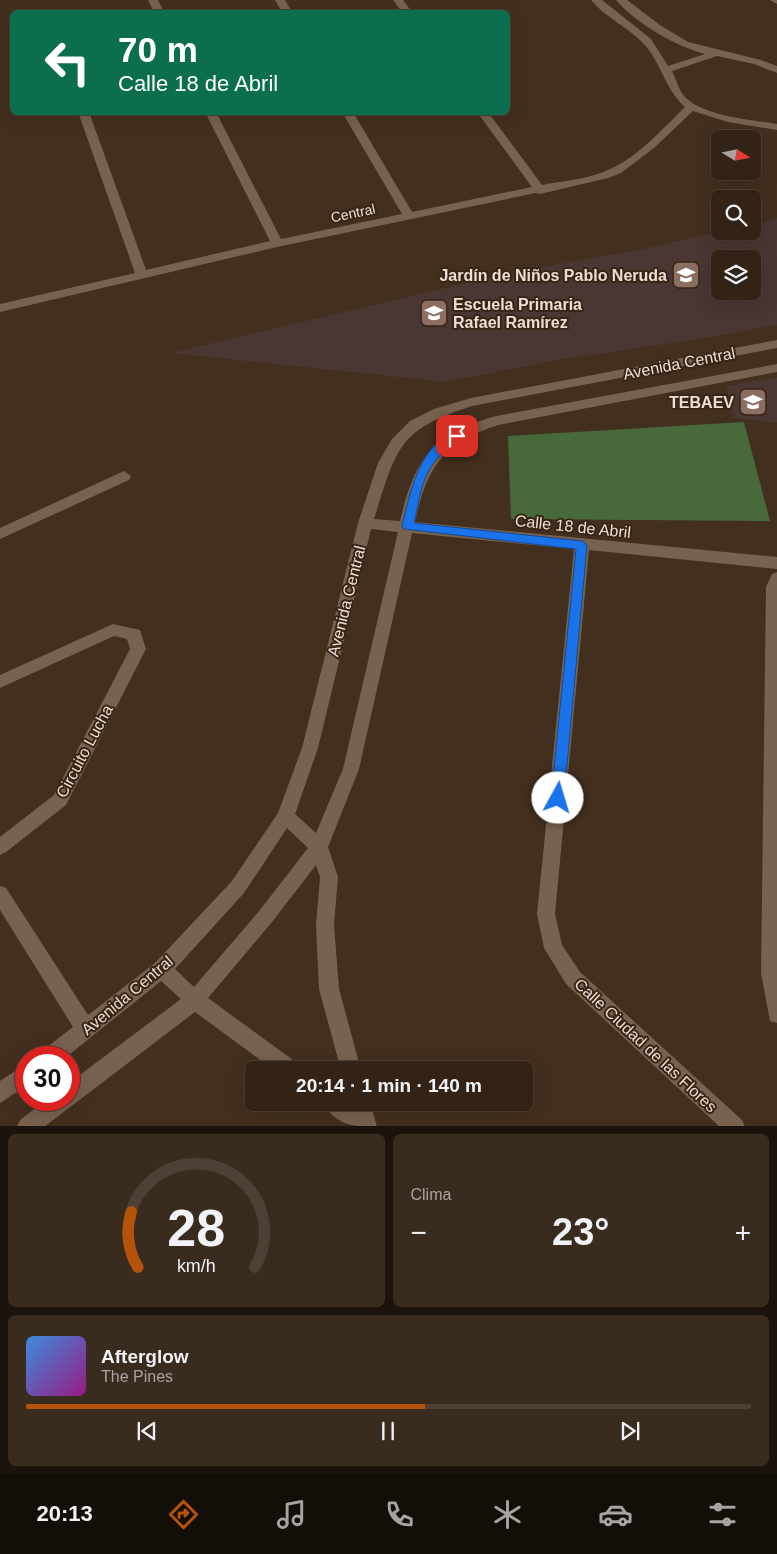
<!DOCTYPE html>
<html lang="es">
<meta charset="utf-8">
<style>
:root{--surface:#322316;--page:#3a2b1f;--text:#f1f3f6;--muted:#a8a4a1;--line:#4d4035;--accent:#b45309}
body{margin:0;font-family:Arial,sans-serif;background:var(--page);color:var(--text);height:100vh;display:flex;flex-direction:column;font-size:19px;white-space:nowrap}
*{box-sizing:border-box;margin:0}
p{font-size:16px;color:var(--muted)}
.icon{flex:none;width:28px;height:28px;fill:none;stroke:currentColor;stroke-width:2;stroke-linecap:round;stroke-linejoin:round}
.map{position:relative;height:1126px;overflow:hidden}
.panel{display:flex;flex-direction:column;gap:8px;padding:8px;background:#1c130c;flex:1}
.panel>*{flex:none}
.banner{position:absolute;left:10px;top:10px;width:500px;height:105px;border-radius:8px;box-shadow:0 5px 20px #0002,0 0 0 1px var(--line);background:#0b6e4f;color:#fff;overflow:hidden}
.needle{width:32px;rotate:100deg}
.tools{position:absolute;left:711px;top:130px;display:grid;gap:10px}
.tools a{display:grid;place-items:center;width:50px;height:50px;border-radius:8px;background:var(--surface);box-shadow:0 5px 20px #0002,0 0 0 1px var(--line);font-size:25px}
.speed{position:absolute;left:15px;top:1046px;display:flex;gap:10px;font-size:25px;font-weight:700;text-align:center}
.speed>*{display:grid;place-content:center;width:65px;height:65px;border-radius:50%;background:var(--surface);box-shadow:0 5px 20px #0002,0 0 0 1px var(--line);line-height:1}
.speed .limit{border:8px solid #d22;background:#fff;color:#111}
.pin{position:absolute;display:grid;place-items:center;width:42px;height:42px;color:#fff;margin:-21px;border-radius:10px;box-shadow:0 2px 8px #0006}
.me{position:absolute;width:55px;margin:-28px;rotate:6deg;stroke-linejoin:round;filter:drop-shadow(0 0 4px #0008)}
.turn{display:flex;align-items:center;gap:18px;height:105px;padding:0 25px;font-size:22px}
.turn .icon{width:65px;height:65px;stroke-width:2.5}
.turn b{display:block;font-size:35px;line-height:42px}
.big{font-size:38px;font-weight:600;line-height:1.1}
.panel .tile{flex:1;display:flex;flex-direction:column;justify-content:center;gap:8px;min-width:0;padding:0 18px;border-radius:8px;background:var(--page)}
.panel .dial{align-items:center;gap:0}
.dial svg{height:130px;overflow:visible;fill:none;stroke:var(--line);stroke-width:7;stroke-linecap:round;text-anchor:middle}
.dial text{fill:var(--text);stroke:none}
.song{display:flex;align-items:center;gap:15px}
.cover{width:60px;height:60px;border-radius:8px;background:linear-gradient(135deg,hsl(210 70% 55%),hsl(310 70% 35%))}
.played{height:5px;border-radius:2px;background:linear-gradient(90deg,var(--accent) 55%,var(--line) 55%)}
.keys{display:flex;justify-content:space-around;direction:ltr}
.heat{display:flex;justify-content:space-between;align-items:center;font-size:28px;direction:ltr}
.panel .tiles{flex:1;display:grid;gap:8px;grid-template-columns:1fr 1fr}
.tile:last-child{grid-column:span 2}
.trip{position:absolute;left:245px;top:1061px;width:288px;height:50px;border-radius:8px;background:var(--surface);box-shadow:0 5px 20px #0002,0 0 0 1px var(--line);font-weight:600;line-height:50px;text-align:center}
.tabs{display:flex;height:80px;justify-content:space-around;align-items:center;background:#140e09;color:var(--muted)}
.tabs .icon{width:35px;height:35px}
.tabs .selected{color:var(--accent)}
.tabs b{font-size:22px;color:var(--text)}
.map>svg:first-child{display:block}
</style>
<div class="map">
<svg width="777" height="1127" viewBox="0 0 777 1127">
<rect width="100%" height="100%" fill="#432f1e"/>
<!-- education -->
<path fill="#4a3633" fill-rule="evenodd" d="M777,219V325L698,339L552,361L446,382L171,353L509,273L634,251L723,231H752L753,225ZM720,259H752V291H720Z
M777,377V423L734,418L726,386Z"/>
<!-- green -->
<path fill="#47693c" d="M744,422L770,521L511,519L508,436Z"/>
<g fill="none" stroke-linecap="round" stroke-linejoin="round">
<!-- street -->
<path fill="#78614f" fill-rule="evenodd" d="M148,0H158L164,12H154Z
M275,0H285L292,12H282Z
M393,0H403L412,12H402Z
M591,0H602L651,39L668,66L705,54C675,46 637,24 616,0H627L660,25L688,42L761,60L777,66V73L754,64L717,56L672,71C676,79 679,90 684,96C702,116 752,120 777,124V130L728,122L693,111L654,148L621,173L608,178L540,194L536,193L277,247L0,312V304L135,273L78,112H89L146,270L270,241L205,112H216L281,239L402,214L342,112H353L412,212L532,187L477,112H488L542,185C561,181 584,180 603,172C636,160 660,131 685,107C665,90 661,61 642,42C627,27 605,17 591,0Z
M770,0H777V4Z
M777,340V348L472,406C397,430 397,448 374,519L400,521C415,458 433,434 496,416L777,364V372L498,425C442,444 427,467 415,522L777,557V569L589,550L555,914L562,945L580,972L742,1120L745,1127H720L566,984L544,948L537,914L574,549L412,533L359,769L328,847L338,877L334,925L339,989L361,1070H341L319,989L316,925L320,877L316,865L272,922L208,998L297,1063L300,1070H274L195,1012L44,1127H17L20,1120L46,1100H69V1083L181,999L161,981L65,1058H39L42,1051L73,1027L0,910V886L6,888L88,1015L155,963L232,881L278,813L302,748L358,523L378,463L392,439L410,421L434,409L471,398ZM371,529L398,532L343,769L316,833L295,814L318,748ZM287,828L308,848L260,910L194,987L175,969L244,893Z
M124,471L131,476L129,480L0,539V528Z
M777,572V1023L770,1021L761,973L766,587L772,574Z
M113,624L140,630L146,649L66,805L6,852L0,855V837L54,795L130,649L127,639L114,636L0,688V675Z
M26,1064V1086L0,1103V1081Z
M324,1102H370L377,1127C356,1127 334,1126 324,1102Z"/>
</g>
<!-- route -->
<path fill="#1a73e8" stroke="#114b97" d="M457,432L462,436C455,445 443,451 436,460C421,477 419,502 414,523L582,541L587,545L564,798L562,802H553L551,798L576,549L404,529L402,526C410,494 419,443 457,432Z"/>
<!-- icons -->
<defs>
<g id="school-square" transform="scale(1.4375)"><rect x="-9" y="-9" width="18" height="18" rx="4" fill="#8d6e63" stroke="#382515"/><path d="M0-5L7-2L0 1L-7-2ZM-4 1L0 2.5L4 1V4Q0 6-4 4Z" fill="#fff"/></g>
</defs>
<g fill-rule="evenodd">
<use href="#school-square" x="686" y="275"/>
<use href="#school-square" x="434" y="313"/>
<use href="#school-square" x="753" y="402"/>
</g>
<g text-anchor="middle" stroke-width="4" stroke-linejoin="round" paint-order="stroke">
<!-- far-street labels -->
<g font-size="14" fill="#ebded4" stroke="#382515">
<text transform="translate(353 213) rotate(-12)" y="5">Central</text>
</g>
<!-- poi labels -->
<g font-size="16" font-weight="bold" fill="#ebded4" stroke="#382515" text-anchor="end">
<text x="667" y="281">Jardín de Niños Pablo Neruda</text>
<text x="453" y="310" text-anchor="start">Escuela Primaria<tspan x="453" dy="18">Rafael Ramírez</tspan></text>
<text x="734" y="408">TEBAEV</text>
</g>
<!-- street labels -->
<g font-size="16" fill="#ebded4" stroke="#382515">
<text transform="translate(679 363) rotate(-11)" y="6">Avenida Central</text>
<text transform="translate(573 526) rotate(6)" y="6">Calle 18 de Abril</text>
<text transform="translate(346 601) rotate(-76)" y="6">Avenida Central</text>
<text transform="translate(84 751) rotate(-62)" y="6">Circuito Lucha</text>
<text transform="translate(127 995) rotate(-40)" y="6">Avenida Central</text>
<text transform="translate(646 1045) rotate(43)" y="6">Calle Ciudad de las Flores</text>
</g>
</g>
</svg>
<div class="tools">
<a><svg class="needle" viewBox="-14 -14 28 28"><path d="M0-13l5 13h-10z" fill="#e53935"/><path d="M0 13l5-13h-10z" fill="#a8a4a1"/></svg></a>
<a><svg class="icon" aria-label="search" viewBox="0 0 24 24"><circle cx="10" cy="10" r="6"/><path d="M15 15l6 6"/></svg></a>
<a><svg class="icon" aria-label="layers" viewBox="0 0 24 24"><path d="M12 4l9 5-9 5-9-5zM3 14l9 5 9-5"/></svg></a>
</div>
<div class="speed"><div class="limit">30</div></div>
<div class="pin" style="left:457px;top:436px;background:#d93025"><svg class="icon" aria-label="arrive" viewBox="0 0 24 24"><path d="M6 21V4h12l-3 4 3 4H6"/></svg></div>
<svg class="me" style="left:558px;top:798px" viewBox="-20 -20 40 40"><circle r="19" fill="#fff"/><path d="M0-13L10 11 0 6-10 11z" fill="#1a73e8"/></svg>
<div class="trip">20:14 · 1 min · 140 m</div>
<div class="banner">
<div class="turn"><svg class="icon" aria-label="left" viewBox="0 0 24 24"><path d="M17 20v-9H6M10 6l-5 5 5 5"/></svg><div><b>70 m</b>Calle 18 de Abril</div></div>
</div>
</div>
<section class="panel">
<div class="tiles">
<div class="tile dial"><svg viewBox="0 0 100 80">
<path d="M14 69A42 42 0 1 1 86 69"/>
<path d="M14 69A42 42 0 0 1 10 35" stroke="#b45309"/>
<text x="50" y="56" font-size="32" font-weight="700">28</text>
<text x="50" y="72" font-size="11">km/h</text>
</svg></div>
<div class="tile"><p>Clima</p>
<div class="heat"><a>−</a><b class="big">23°</b><a>+</a></div>
</div>
<div class="tile">
<div class="song"><i class="cover"></i><div><b>Afterglow</b><p>The Pines</p></div></div>
<div class="played"></div>
<div class="keys"><svg class="icon" aria-label="previous" viewBox="0 0 24 24"><path d="M18 5L8 12l10 7zM5 5v14"/></svg><svg class="icon" aria-label="pause" viewBox="0 0 24 24"><path d="M8 5v14M16 5v14"/></svg><svg class="icon" aria-label="next" viewBox="0 0 24 24"><path d="M6 5l10 7-10 7zM19 5v14"/></svg></div>
</div>
</div>
</section>
<nav class="tabs">
<b>20:13</b>
<svg class="icon selected" aria-label="directions" viewBox="0 0 24 24"><path d="M12 3l9 9-9 9-9-9zM9 14v-3h6M13 9l2 2-2 2"/></svg>
<svg class="icon" aria-label="music" viewBox="0 0 24 24"><path d="M9 18V5l10-2v13"/><circle cx="6" cy="18" r="3"/><circle cx="16" cy="16" r="3"/></svg>
<svg class="icon" aria-label="phone" viewBox="0 0 24 24"><path d="M5 4h4l2 5-3 2q2 4 5 5l2-3 5 2v4C11 20 4 13 5 4z"/></svg>
<svg class="icon" aria-label="climate" viewBox="0 0 24 24"><path d="M12 3v18M4 7l16 10M4 17L20 7"/></svg>
<svg class="icon" aria-label="car" viewBox="0 0 24 24"><path d="M5 17H2v-5l4-1 3-4h7l3 4 3 1v5h-3M9 17h6M6 11h13"/><circle cx="7" cy="17" r="2"/><circle cx="17" cy="17" r="2"/></svg>
<svg class="icon" aria-label="filters" viewBox="0 0 24 24"><path d="M4 7h16M4 17h16"/><circle cx="9" cy="7" r="2"/><circle cx="15" cy="17" r="2"/></svg>
</nav>
